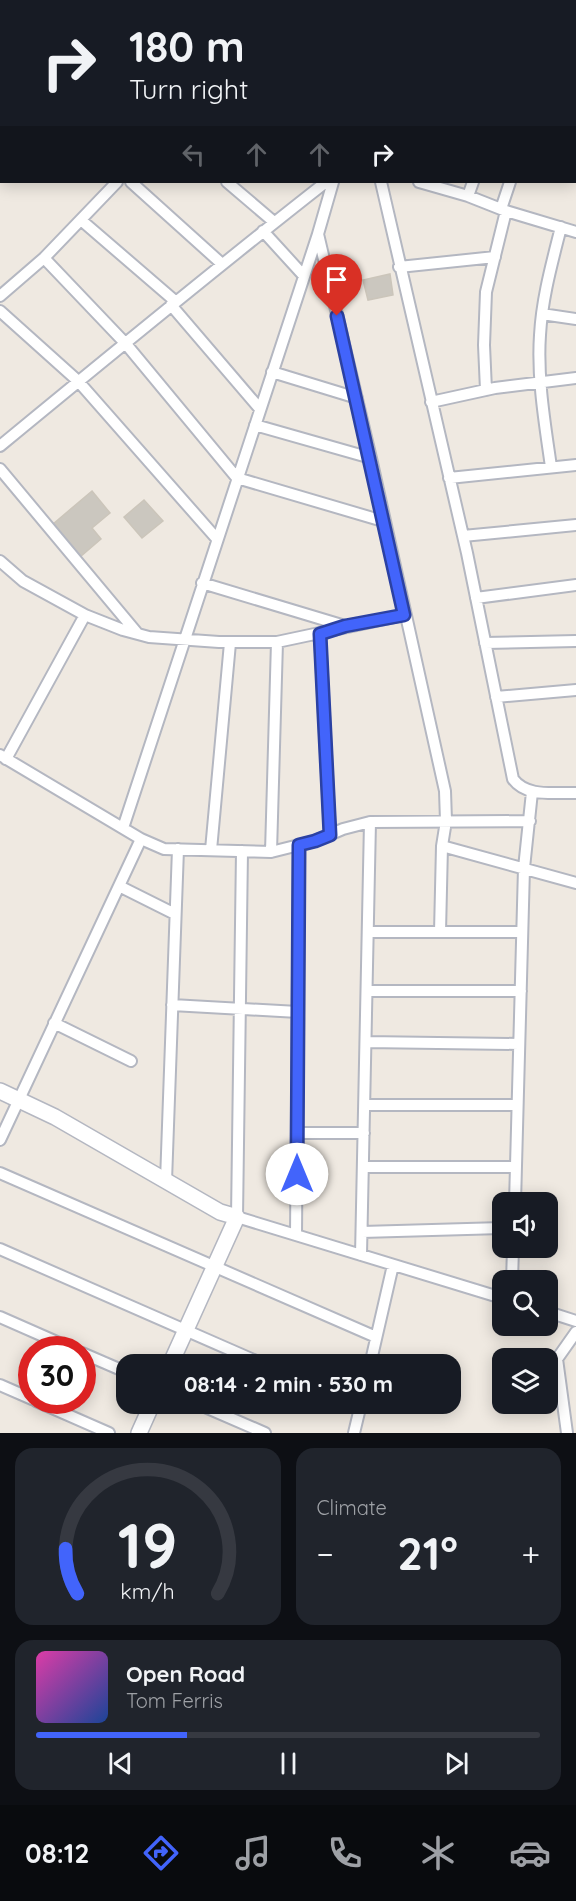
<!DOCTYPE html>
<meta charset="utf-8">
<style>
:root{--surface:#171b24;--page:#20242c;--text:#f1f3f6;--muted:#9ea1a6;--line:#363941;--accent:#4264fb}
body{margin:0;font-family:Quicksand,sans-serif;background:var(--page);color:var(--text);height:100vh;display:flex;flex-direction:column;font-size:22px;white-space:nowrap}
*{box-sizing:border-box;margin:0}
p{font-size:20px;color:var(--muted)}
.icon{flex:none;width:33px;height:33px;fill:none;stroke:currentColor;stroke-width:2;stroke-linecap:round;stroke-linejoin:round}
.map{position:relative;height:1433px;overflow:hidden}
.details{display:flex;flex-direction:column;gap:15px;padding:15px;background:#0d0f14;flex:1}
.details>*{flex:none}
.top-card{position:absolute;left:0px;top:0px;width:576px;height:183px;box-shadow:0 3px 15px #0003;background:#171b24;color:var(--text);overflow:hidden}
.tools{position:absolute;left:492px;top:1192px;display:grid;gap:12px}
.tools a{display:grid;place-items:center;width:66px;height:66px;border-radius:12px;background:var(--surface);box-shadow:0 3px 15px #0003;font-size:30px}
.speed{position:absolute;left:18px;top:1336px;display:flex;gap:12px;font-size:30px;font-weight:700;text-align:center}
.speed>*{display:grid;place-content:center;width:78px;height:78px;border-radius:50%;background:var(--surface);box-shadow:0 3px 15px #0003;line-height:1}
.speed .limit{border:9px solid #d22;background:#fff;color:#111}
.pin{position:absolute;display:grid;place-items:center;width:51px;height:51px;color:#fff;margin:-62px -26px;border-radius:50% 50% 50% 0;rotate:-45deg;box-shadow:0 0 6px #0007}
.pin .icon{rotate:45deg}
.me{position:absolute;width:66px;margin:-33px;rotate:0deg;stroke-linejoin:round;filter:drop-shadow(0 0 4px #0008)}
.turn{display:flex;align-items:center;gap:21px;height:126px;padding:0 30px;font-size:27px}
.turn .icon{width:78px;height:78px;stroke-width:2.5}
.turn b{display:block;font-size:42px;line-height:51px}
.lanes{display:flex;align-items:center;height:57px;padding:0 30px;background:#0003;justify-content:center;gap:30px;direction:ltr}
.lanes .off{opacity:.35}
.big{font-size:45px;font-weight:700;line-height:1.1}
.details .card{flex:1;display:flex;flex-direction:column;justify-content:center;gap:9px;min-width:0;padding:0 21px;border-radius:18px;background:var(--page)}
.details .dial{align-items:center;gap:0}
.dial svg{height:156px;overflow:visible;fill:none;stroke:var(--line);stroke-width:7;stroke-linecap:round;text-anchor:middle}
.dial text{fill:var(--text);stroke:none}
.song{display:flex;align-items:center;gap:18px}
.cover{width:72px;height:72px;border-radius:9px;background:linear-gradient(135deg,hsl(320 70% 55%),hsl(220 70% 35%))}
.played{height:6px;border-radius:3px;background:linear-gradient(90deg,var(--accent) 30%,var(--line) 30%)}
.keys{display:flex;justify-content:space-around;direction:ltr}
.heat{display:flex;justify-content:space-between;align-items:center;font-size:33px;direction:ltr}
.details .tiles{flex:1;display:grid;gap:15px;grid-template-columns:1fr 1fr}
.card:last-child{grid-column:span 2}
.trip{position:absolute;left:116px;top:1354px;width:345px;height:60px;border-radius:18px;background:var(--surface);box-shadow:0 3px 15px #0003;font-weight:700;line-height:60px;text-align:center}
.tab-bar{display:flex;height:96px;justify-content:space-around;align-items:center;background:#090b0e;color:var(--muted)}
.tab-bar .icon{width:42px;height:42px}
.tab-bar .on{color:var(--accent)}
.tab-bar b{font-size:27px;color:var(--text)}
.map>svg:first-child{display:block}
</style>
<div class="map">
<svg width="576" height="1433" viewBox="0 0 576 1433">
<rect width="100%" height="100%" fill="#efe9e1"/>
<!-- building -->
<path fill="#cbc7bf" stroke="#cbc5ba" stroke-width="1.5" d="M390,274L393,295L368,300L363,280Z
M92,491L110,513L92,528L101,539L80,557L53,524Z
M144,500L163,521L142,538L124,517Z"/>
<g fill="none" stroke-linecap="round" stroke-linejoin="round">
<!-- street casing -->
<g stroke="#b4b7c1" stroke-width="14">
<path id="street" d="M29,0L30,2
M575,0H576
M185,2L186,0
M254,2L255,0
M319,2L320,0
M387,2L388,0
M456,2L457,0
M538,2L539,0
M574,38H576
M0,50L2,51
M574,104H576
M574,142L576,143
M131,182L222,264
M227,182L274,222
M381,182L467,553L513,779C527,798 555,792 576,793
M419,182L468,196L506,211L576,232
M468,196L473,182
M501,209L510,182
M81,220L175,301
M263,231L304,276
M318,234L371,458L445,791L446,821L442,846L440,932
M44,258L126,344L237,478L383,521
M399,267L495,257
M0,296L44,258L117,182
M171,305L260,409
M0,311L78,381L217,539
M542,314L576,319
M272,372L357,398
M486,390L484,345L486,292L506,211
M431,402L495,388L576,378
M255,425L371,458
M0,446C108,357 216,268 326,182
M551,467C545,424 537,379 540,335C542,298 552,263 561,227
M0,469L137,633
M449,478L576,465
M463,536L576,525
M0,561L23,581L85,615L123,630L149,637L219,642H277L404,615
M202,583L345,626
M476,598L576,585
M320,634L330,835
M485,643L576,641
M496,697L576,690
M0,755L141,839L164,849L271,852L299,845L296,1235
M6,759L85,615
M123,828L318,234L333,182
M299,845L315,841L343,829L370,822L530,821
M442,846L576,883
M211,850L230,643
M242,851L237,1217L502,1298
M271,852L277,642
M119,886L175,914
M368,932H522
M367,991H521
M172,1005L298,1012
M54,1023L131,1061
M366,1042L519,1044
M364,1105H517
M297,1133H364
M0,1140L141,839
M363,1167H516
M0,1173L376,1337
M166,1181L178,849
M515,1203L524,868L532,792
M362,1232L502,1228
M0,1249L265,1365
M361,1255L370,822
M512,1281L513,1248
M548,1312L576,1321
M0,1317L75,1350
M82,1353L126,1372
M370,1365L393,1265
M0,1385L32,1399
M36,1401L109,1433
M198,1404L265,1433
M354,1433L361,1404
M567,1433L557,1359L576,1332"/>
</g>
<!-- secondary casing -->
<g stroke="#b4b7c1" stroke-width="18">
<path id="secondary" d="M0,1091L55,1117L220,1212L237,1217L170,1365
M139,1433L152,1404"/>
</g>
<!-- street -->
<use href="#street" stroke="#fff" stroke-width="10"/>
<!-- secondary -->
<use href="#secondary" stroke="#fff" stroke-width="15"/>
</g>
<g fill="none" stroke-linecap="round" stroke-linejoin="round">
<!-- route casing -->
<g stroke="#2b41a3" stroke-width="15">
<path id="route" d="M297,1174L299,845L315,841L330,835L320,634L345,626L404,615L337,316"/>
</g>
<!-- route -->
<use href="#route" stroke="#4264fb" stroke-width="10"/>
</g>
</svg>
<div class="tools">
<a><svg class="icon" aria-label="sound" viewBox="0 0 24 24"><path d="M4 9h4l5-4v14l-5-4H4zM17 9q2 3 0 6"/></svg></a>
<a><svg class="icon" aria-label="search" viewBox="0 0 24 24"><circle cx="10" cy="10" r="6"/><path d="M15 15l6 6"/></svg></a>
<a><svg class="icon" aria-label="layers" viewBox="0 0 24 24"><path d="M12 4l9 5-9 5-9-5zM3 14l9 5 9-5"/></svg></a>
</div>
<div class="speed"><div class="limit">30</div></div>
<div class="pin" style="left:337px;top:316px;background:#d93025"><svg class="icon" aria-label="arrive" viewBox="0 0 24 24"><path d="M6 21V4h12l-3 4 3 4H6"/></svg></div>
<svg class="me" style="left:297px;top:1174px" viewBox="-20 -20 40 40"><circle r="19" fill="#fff"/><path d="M0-13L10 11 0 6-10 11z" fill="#4264fb"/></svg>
<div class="trip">08:14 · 2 min · 530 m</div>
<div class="top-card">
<div class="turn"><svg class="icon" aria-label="right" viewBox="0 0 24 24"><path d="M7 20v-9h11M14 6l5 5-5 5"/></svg><div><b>180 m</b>Turn right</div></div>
<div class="lanes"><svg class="icon off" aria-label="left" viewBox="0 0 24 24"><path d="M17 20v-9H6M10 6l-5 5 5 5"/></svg><svg class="icon off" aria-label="ahead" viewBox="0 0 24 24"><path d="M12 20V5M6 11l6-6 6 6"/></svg><svg class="icon off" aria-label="ahead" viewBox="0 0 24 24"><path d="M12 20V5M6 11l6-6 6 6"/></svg><svg class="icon" aria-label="right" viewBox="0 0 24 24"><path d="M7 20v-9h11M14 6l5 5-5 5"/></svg></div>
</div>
</div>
<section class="details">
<div class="tiles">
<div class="card dial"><svg viewBox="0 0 100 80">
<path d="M14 69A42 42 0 1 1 86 69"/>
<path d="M14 69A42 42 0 0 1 8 46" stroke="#4264fb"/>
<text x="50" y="56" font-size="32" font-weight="700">19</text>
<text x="50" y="72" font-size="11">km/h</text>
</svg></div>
<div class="card"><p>Climate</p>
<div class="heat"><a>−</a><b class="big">21°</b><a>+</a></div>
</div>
<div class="card">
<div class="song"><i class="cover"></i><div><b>Open Road</b><p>Tom Ferris</p></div></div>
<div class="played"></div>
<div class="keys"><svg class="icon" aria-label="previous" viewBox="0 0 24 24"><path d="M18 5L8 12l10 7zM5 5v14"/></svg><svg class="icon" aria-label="pause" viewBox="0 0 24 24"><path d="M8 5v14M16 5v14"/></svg><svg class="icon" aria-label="next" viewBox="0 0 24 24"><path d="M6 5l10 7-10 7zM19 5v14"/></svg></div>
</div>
</div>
</section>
<nav class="tab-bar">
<b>08:12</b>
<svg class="icon on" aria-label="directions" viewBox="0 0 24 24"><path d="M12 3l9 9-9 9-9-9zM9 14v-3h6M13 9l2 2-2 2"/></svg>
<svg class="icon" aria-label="music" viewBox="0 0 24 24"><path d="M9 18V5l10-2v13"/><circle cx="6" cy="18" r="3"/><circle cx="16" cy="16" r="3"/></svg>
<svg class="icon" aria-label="phone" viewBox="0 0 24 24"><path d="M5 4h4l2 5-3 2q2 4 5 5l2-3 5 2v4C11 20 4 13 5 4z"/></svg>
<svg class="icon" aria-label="climate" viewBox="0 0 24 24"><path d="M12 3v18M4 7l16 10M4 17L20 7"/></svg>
<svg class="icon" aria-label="car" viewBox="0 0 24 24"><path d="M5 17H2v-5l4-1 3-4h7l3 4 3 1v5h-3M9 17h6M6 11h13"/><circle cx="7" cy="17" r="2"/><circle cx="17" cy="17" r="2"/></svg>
</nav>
